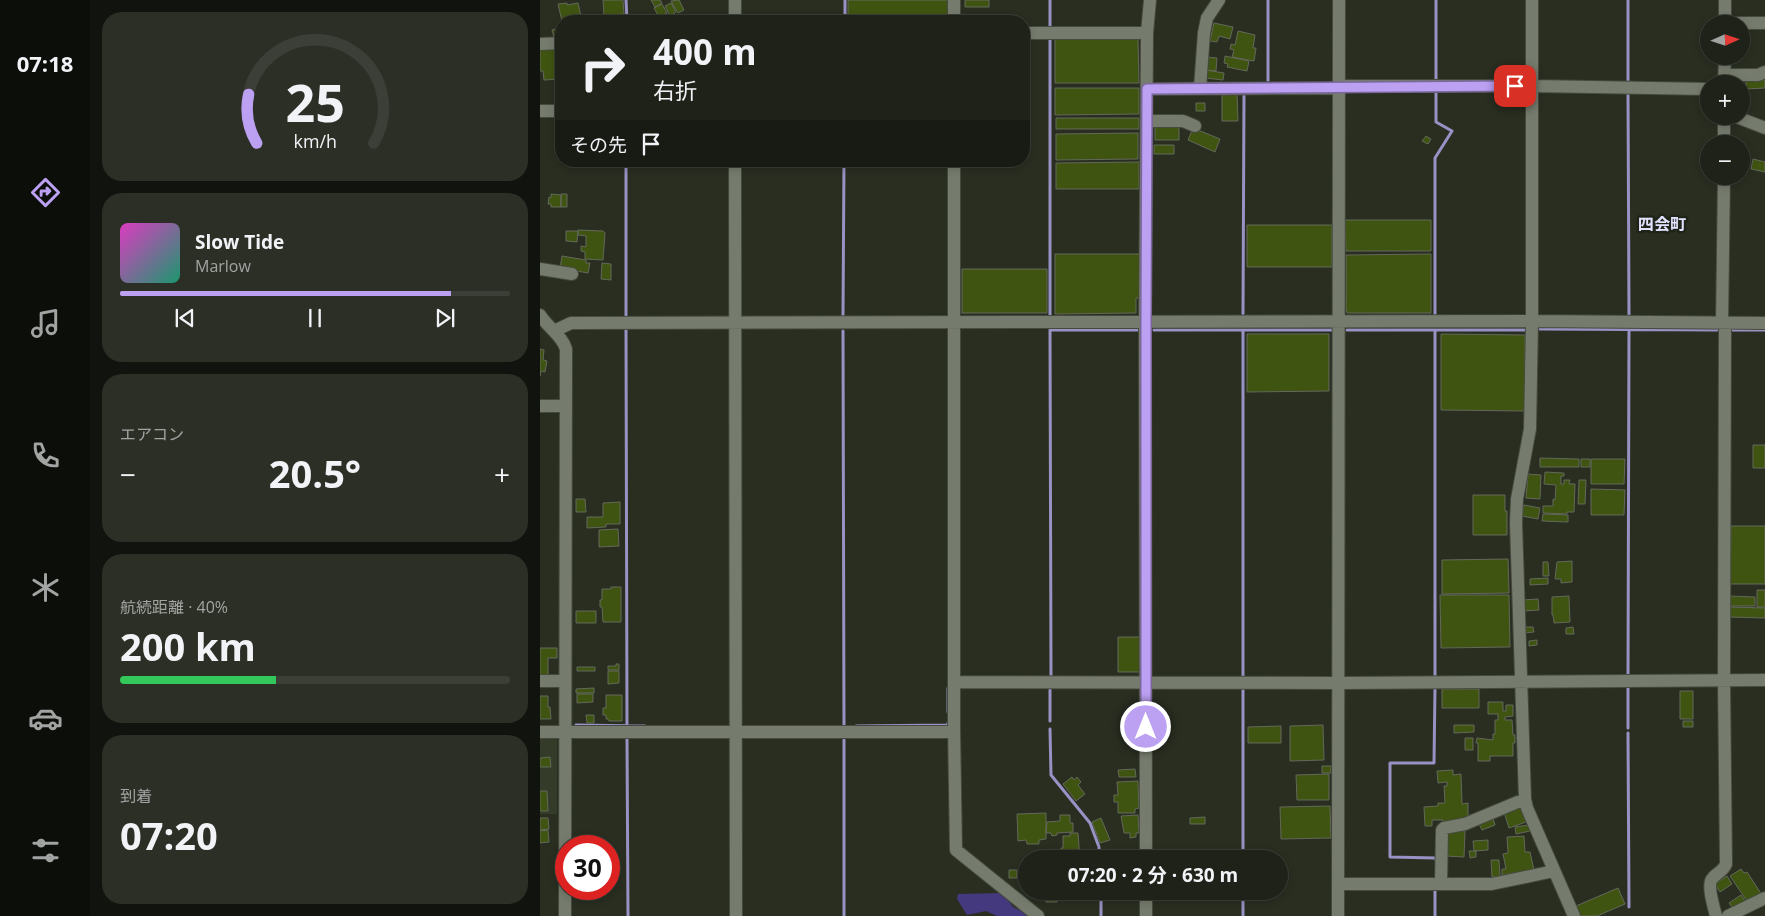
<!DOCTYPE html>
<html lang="ja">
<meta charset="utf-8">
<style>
:root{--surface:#1f2219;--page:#2c2f26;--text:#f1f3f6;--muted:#a1a4a2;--line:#3c3f38;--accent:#bca0f2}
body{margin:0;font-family:"Open Sans","Noto Sans JP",sans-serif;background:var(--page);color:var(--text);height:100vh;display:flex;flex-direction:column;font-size:19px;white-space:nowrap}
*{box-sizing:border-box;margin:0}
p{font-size:16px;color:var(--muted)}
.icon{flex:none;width:28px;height:28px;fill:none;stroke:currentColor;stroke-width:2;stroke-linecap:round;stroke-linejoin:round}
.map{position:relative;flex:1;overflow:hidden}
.drawer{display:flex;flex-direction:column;gap:12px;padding:12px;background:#11130e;width:450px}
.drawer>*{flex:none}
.hud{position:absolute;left:15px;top:15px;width:475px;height:152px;border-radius:20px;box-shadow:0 2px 8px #0003,0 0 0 1px var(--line);background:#1f2219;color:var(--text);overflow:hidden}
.needle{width:32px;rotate:87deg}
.fabs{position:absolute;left:1160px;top:15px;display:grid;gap:10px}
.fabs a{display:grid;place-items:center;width:50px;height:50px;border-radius:50%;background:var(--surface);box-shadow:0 2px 8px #0003,0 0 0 1px var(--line);font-size:25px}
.speed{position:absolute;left:15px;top:835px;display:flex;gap:10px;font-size:25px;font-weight:700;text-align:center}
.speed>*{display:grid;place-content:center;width:65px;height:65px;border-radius:50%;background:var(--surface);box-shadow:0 2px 8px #0003,0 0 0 1px var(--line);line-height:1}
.speed .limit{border:8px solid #d22;background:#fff;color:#111}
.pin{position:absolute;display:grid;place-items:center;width:42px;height:42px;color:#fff;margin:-21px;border-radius:10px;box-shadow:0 2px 8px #0006}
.me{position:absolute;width:55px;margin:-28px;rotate:0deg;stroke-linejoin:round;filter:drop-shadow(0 0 4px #0008)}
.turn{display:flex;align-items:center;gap:18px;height:105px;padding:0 15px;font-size:22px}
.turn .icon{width:65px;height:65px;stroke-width:2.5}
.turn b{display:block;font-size:35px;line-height:42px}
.then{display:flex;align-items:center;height:48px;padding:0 15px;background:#0003;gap:10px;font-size:19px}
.big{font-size:38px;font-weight:700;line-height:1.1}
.drawer .card{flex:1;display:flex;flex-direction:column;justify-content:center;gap:8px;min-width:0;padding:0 18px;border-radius:20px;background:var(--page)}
.drawer .dial{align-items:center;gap:0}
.dial svg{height:130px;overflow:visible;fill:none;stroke:var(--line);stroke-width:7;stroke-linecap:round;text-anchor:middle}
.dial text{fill:var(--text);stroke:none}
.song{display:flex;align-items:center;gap:15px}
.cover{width:60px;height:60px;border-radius:8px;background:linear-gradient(135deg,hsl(310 70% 55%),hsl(160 70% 35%))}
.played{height:5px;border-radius:2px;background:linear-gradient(90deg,var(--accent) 85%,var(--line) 85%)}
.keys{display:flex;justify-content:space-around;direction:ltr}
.heat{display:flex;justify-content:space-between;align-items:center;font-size:28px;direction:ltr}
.charge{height:8px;border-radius:4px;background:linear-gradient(90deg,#34c759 40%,var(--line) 0)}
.trip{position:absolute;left:478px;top:850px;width:270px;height:50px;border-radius:25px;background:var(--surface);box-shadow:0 2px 8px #0003,0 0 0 1px var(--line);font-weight:700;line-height:50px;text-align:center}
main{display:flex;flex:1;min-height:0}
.menu{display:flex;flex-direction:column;width:90px;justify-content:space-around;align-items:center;background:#0c0e0a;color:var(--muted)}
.menu .icon{width:35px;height:35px}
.menu .on{color:var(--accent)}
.menu b{font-size:22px;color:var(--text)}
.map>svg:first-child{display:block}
</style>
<main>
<nav class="menu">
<b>07:18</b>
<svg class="icon on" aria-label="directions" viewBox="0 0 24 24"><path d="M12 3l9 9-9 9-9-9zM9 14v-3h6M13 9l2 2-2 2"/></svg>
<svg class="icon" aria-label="music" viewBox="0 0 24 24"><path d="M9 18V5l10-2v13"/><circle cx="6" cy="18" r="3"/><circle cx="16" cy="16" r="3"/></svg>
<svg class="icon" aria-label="phone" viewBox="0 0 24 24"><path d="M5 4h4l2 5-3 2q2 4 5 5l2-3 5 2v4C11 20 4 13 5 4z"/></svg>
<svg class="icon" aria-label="climate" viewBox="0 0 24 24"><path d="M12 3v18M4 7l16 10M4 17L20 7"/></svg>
<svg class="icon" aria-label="car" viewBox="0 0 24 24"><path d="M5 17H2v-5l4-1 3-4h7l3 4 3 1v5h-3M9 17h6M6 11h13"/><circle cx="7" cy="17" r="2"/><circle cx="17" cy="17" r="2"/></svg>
<svg class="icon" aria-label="filters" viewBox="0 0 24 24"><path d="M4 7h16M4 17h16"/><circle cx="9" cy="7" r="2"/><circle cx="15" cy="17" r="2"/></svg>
</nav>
<section class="drawer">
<div class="card dial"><svg viewBox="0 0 100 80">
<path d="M14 69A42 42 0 1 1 86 69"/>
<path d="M14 69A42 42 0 0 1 9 39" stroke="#bca0f2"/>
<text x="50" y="56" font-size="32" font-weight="700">25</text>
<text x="50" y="72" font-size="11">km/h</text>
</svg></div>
<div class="card">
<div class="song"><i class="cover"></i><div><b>Slow Tide</b><p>Marlow</p></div></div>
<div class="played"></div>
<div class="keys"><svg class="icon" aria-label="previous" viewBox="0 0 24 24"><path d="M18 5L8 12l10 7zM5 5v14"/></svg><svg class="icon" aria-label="pause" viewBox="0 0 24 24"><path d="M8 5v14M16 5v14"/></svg><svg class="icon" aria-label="next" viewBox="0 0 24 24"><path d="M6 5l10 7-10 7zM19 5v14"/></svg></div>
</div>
<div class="card"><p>エアコン</p>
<div class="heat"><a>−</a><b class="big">20.5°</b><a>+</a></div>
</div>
<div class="card"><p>航続距離 · 40%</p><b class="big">200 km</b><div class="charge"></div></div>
<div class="card"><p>到着</p><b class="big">07:20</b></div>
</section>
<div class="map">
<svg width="1225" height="916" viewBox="0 0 1225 916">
<rect width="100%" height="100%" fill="#292e21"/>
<!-- built -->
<path fill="#343b29" d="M0,739H17V814H0Z"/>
<!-- green -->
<path fill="#44387e" d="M462,893C475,905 467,908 488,912L491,916H457L446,911L427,915L417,899L418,894Z"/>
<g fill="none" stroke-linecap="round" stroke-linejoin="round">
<!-- stream -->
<path stroke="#9892c5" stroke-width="3" d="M86,0L87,21
M305,0V21
M510,0V29
M896,0V79
M510,38V315
M728,84V0
M1088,84V0
M1088,92L1089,315
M703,314L704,94L705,93
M895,314V158L912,131L896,122V93
M303,315L304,161
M86,316V161
M86,329L87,727
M1000,329L1177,330
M614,330H792
M807,330H985
M1192,330H1225
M303,331L304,727
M511,676L510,330H599
M703,676V330
M895,676V330
M1088,677L1089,330
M703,687V859
M895,687L894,763H850V857L896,858V860
M408,688V712
M510,721V686
M36,725L105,726
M316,726L408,725V723
M1088,728V686H1090
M510,729L511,775L550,823L559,847L560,859
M1088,733L1089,907
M87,737L88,916
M304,740V916
M895,888V916
M561,891V916
M703,891V916"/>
</g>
<!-- building -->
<path fill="#405412" stroke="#63685a" d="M63,0H83L84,14L64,15Z
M111,0H120L122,3L115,7Z
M139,0L144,10L138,13L131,1Z
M308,0H408V21H308Z
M425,0H449V7H425Z
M27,3V5L38,3L42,21H22L18,4Z
M131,3L136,12L130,16L125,6Z
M122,4L127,13L119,17L114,8Z
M674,23L693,27L690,39L679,36L677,42L670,41Z
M21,27V40L15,41L12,30Z
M698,31L715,35L713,48H716L714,61L692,57L694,50L690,49L691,44L695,45Z
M515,39H598L599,83H515Z
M21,46L20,79L4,80L3,71H0V47Z
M685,56L709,61L707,71L687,67L688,64L684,63Z
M667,57L677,58L676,71L666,70Z
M666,70L684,73L683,80L665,78Z
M1206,80H1225V88L1206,89Z
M515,88H599V114L515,115Z
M697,94L698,121H682V95Z
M656,103H665V111H656Z
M516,118H599V129H516Z
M615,127H639V140H615Z
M653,128L680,139L675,152L648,140Z
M598,133V159L516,160V134Z
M886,136L891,139L888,144L882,141Z
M614,145H634V154H614Z
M1213,159L1225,162V172L1211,169Z
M599,162V189H516V163Z
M11,194L21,195V207H11V204H8L9,197L11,198Z
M21,194H27V207H21Z
M805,220H891V251H806Z
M707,225H792V267H707Z
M38,230L63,231L65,233L63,260L45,259V252L41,251V246L46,247V236L38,235Z
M26,231H38L37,242L26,241Z
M515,254H600V298H596V313L515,314Z
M891,254V313H807L806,308V255Z
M22,256L46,260V263H50L48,273L20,268Z
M62,263L71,264V280L61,279Z
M422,269H507V313H422Z
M707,334H789V391L707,392Z
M901,334L985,335V411L901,410Z
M0,349L4,350L3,360L7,361L5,372L1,371L0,376Z
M1213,445H1225V468H1213Z
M1000,458L1039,459V467H1000Z
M1041,459H1050V467H1041Z
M1051,459H1085L1084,484H1051Z
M1005,472L1024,473V476H1021V484H1024V480H1030L1029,484H1035L1034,512H1027V514L1003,513V506H1013V499L1015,500L1016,485L1004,484Z
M988,474L1001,475L1000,499L986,498Z
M1039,480H1046L1045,504H1038Z
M1051,489L1085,490L1084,515H1051Z
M933,495H965V511H967V535H933Z
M36,499H45L46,512H36Z
M80,502V524H66V527L47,528V517H63V503Z
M984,505L1000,508L998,519L982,516Z
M1003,514L1028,515V522L1002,521Z
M1191,526H1225V584H1190Z
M78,529L79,546L59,547V530Z
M968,559L969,593L902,594V560Z
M1032,561V582L1021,583V579H1015L1017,562Z
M1003,562H1008L1009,576H1003Z
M1008,578V584L990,585V579Z
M71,587H81V622H63L62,607H60V600H62V589H71Z
M1217,590H1225V607H1217Z
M900,595H969L970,647L901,648Z
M1029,596L1030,622L1014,623L1013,615H1012V597Z
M1189,596L1215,597V606H1189Z
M998,599L999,610L984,611L983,600Z
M1189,607L1225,608V618L1189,617Z
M36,611H56V623H36Z
M984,627H993L994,632L984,633Z
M1033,627L1034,634H1026V628Z
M578,637H601V672H578Z
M997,640V645L989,646V641Z
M0,648H17V658H8V676H0Z
M76,664H79V670H68V666H76Z
M37,667H55V671H37Z
M68,671H79V683L68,684Z
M54,688V693H36V689Z
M902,689H939V708H902Z
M1140,691H1153V719H1140Z
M37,694H53V702L37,703Z
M66,695H82V721H69L68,719H66V715H63V708H66Z
M0,696H8V707H10L11,719H0Z
M948,702H963V711H966V705H973V716L965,717V720H972L973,735H975V743H973V756H950V761H938V743H936L937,738L953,740V734H955V720H958V714H948Z
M46,715H54V723H47Z
M1143,721H1153V727H1143Z
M783,725L784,760L750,761V726Z
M914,725H934V732L914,733Z
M741,726V743H708V727Z
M925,738H933V750H925Z
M10,757L11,767H0V758Z
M782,766H791V773H782Z
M595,769L596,777H579L578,770Z
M913,770V775L921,774L922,804L928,803V818L903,823V820H892V826H885L884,807L898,806V803H905L904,786H907V782L898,783L897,771Z
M789,774V800H757L756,775Z
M532,777L534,780L537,777L541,782L538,785L545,794L536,801L523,784Z
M598,781L599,808L595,809V813H578V802H574V795H578L577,782Z
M0,791H7L8,811H0Z
M790,806L791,838L741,839L740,807Z
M980,806L986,822L969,828L964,812Z
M506,813V839L499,840V844H487L486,840L478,841L477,814Z
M520,815H530V823H533V832L517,833V835L512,836L511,833H506L507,822L520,821Z
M598,815L599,833H596V837L590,838V833H584L581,816Z
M952,816L955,825L942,830L938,822Z
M665,817V824H650V818Z
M0,818H8L9,829L0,830Z
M561,818L570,840L560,843L552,822Z
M989,825L990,831L976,834L975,827Z
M8,830L9,842L0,843V831Z
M907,830L925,831L924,857L906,856Z
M530,833H538L540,859H524L523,855H521V848H523V836H530Z
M984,836L985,852H990L994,870L962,875V869H966L963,854L968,853L967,837Z
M948,840V850L934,851L933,841Z
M929,851H936V857L930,858Z
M951,860H959L960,876L952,877Z
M1201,869L1204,873L1207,872L1222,895L1209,904L1190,876Z
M469,870H477V878H469Z
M1187,876L1192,884L1180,892L1175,884Z
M1078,888L1085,904L1057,916H1040L1036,906Z
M505,891H517V902H506Z
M575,891H595V894H575Z
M1201,895L1207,904L1195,912L1189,903Z"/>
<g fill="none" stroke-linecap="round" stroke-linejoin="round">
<!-- minor casing -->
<g stroke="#45493e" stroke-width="14">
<path id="minor" d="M195,0V21
M992,0V321L990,429L977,499L976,523L985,799L987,808L1034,916
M414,21V0
M1185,23H1225
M1185,24V0
M484,33H607
M0,44L21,43
M1185,75H1218L1225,72
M1184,84L1185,56
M799,86H992L1169,89
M660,88L664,33L667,18L679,0
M607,89L799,88
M0,111H21
M1194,116L1225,128
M607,121H643L655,126
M1184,144V116
M195,161L196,916
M414,161V727L416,850L498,916
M0,269L32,274
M0,315C8,328 22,335 26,349L25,916
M1182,324L1184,176
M14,331L31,323L992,321L1225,323
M0,406H25
M0,681H25
M414,682L799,683L1225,680
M0,732H414
M606,859L605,322L607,33L610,0
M798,884H952L1014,871
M901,884L902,830L904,828L925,824L985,799
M606,916V891
M798,916L799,0
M1176,916C1174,908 1167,885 1172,879C1176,873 1183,872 1186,864L1184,681L1185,324
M1188,916L1225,898"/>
</g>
<!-- minor -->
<use href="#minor" stroke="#767c6d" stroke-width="12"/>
</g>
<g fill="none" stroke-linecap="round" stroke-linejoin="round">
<!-- route casing -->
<g stroke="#7a689d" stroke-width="12">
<path id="route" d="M606,727V322L607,89L975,86"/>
</g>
<!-- route -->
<use href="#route" stroke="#bca0f2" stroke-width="9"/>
</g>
<g text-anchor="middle" stroke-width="5" stroke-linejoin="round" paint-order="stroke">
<!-- quarter labels -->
<g font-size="16" font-weight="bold" fill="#e2e1fe" stroke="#1f2418">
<text x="1122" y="230">四会町</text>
</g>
</g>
</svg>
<div class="fabs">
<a><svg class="needle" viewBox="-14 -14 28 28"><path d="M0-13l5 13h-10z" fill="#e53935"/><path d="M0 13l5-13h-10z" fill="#a1a4a2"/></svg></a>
<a>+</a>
<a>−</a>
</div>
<div class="speed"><div class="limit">30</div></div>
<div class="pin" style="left:975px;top:86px;background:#d93025"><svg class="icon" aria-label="arrive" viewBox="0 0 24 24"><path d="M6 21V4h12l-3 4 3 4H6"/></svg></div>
<svg class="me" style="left:606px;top:727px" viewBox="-20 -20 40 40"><circle r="17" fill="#bca0f2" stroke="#fff" stroke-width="3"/><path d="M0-11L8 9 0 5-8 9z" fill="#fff"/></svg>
<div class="trip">07:20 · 2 分 · 630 m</div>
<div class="hud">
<div class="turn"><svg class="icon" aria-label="right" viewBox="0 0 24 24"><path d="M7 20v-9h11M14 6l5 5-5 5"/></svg><div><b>400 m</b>右折</div></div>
<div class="then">その先<svg class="icon" aria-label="arrive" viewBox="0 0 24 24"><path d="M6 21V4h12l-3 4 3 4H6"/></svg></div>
</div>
</div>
</main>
